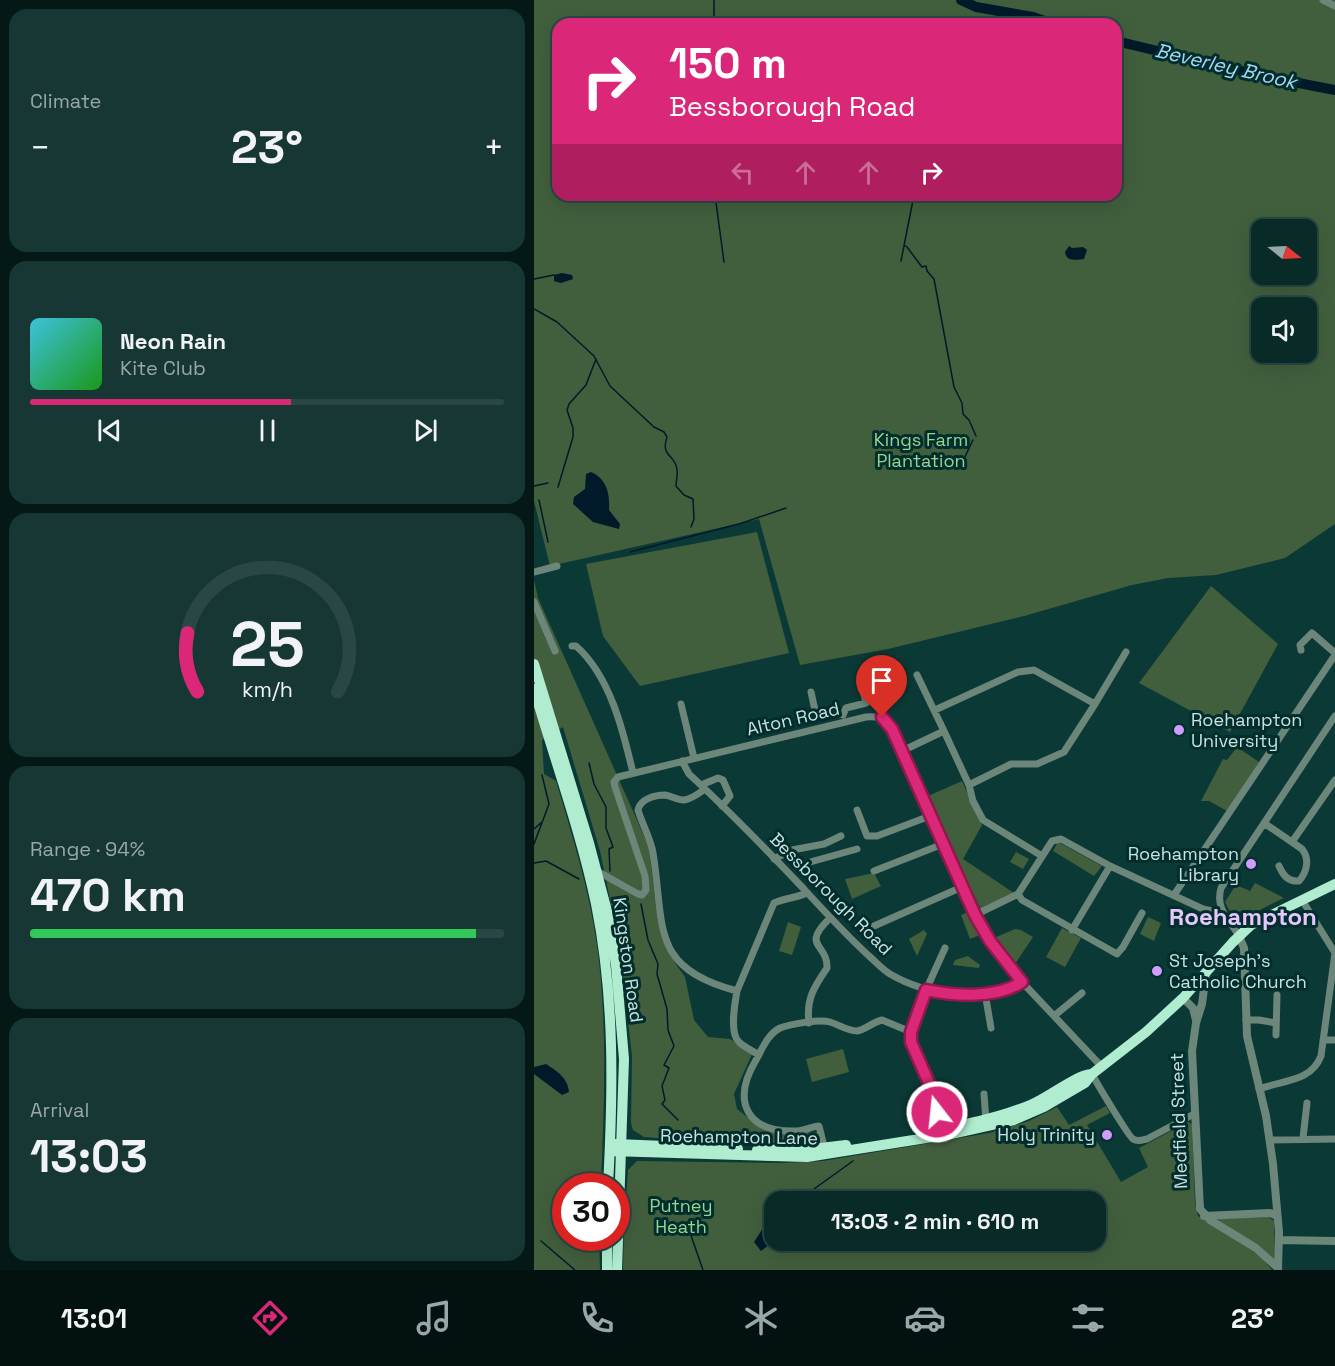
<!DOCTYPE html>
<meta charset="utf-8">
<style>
:root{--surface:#082b28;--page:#163734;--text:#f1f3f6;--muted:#98a7a8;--line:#294745;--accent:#db2777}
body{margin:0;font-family:"Space Grotesk",sans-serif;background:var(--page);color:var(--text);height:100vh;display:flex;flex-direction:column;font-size:22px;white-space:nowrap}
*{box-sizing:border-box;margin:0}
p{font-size:20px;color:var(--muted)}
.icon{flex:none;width:33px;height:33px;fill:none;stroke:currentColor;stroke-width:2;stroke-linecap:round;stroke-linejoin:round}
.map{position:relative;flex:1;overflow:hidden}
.panel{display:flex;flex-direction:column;gap:9px;padding:9px;background:#041816;width:534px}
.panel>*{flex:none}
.hud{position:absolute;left:18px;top:18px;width:570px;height:183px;border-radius:18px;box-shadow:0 6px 24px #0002,0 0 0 2px var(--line);background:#db2777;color:#fff;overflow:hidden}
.needle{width:39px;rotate:108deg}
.fabs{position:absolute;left:717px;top:219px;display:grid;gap:12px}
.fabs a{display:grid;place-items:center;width:66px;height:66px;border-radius:12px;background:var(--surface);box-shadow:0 6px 24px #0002,0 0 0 2px var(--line);font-size:30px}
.speed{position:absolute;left:18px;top:1173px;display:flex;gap:12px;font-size:30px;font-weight:700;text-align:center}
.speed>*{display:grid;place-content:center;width:78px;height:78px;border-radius:50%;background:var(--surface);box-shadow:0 6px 24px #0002,0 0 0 2px var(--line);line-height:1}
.speed .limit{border:9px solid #d22;background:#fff;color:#111}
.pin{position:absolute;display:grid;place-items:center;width:51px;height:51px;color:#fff;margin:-62px -26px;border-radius:50% 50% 50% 0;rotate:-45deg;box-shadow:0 0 6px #0007}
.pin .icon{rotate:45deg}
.me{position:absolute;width:66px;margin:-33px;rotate:344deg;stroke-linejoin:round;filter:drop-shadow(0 0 4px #0008)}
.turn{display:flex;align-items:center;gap:21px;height:126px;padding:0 18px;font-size:27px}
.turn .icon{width:78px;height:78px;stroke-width:2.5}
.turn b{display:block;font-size:42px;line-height:51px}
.lanes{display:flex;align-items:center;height:57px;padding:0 18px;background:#0003;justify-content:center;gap:30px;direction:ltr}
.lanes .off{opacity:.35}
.big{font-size:45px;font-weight:700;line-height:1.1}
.panel .card{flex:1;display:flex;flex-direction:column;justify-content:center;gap:9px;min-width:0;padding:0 21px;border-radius:18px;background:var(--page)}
.panel .dial{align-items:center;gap:0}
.dial svg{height:156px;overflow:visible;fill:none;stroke:var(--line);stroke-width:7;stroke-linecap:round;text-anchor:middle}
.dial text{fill:var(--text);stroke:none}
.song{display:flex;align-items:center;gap:18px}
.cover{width:72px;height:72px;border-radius:9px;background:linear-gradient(135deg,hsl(190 70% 55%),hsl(120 70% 35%))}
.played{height:6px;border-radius:3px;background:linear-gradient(90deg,var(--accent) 55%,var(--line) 55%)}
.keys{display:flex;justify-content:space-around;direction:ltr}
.heat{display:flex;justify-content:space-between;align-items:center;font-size:33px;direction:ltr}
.charge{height:9px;border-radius:4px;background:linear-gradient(90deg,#34c759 94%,var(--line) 0)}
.trip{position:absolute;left:230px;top:1191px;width:342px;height:60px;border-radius:18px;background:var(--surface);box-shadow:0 6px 24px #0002,0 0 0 2px var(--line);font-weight:700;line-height:60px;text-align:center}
.menu{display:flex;height:96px;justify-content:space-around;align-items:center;background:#031110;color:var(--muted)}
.menu .icon{width:42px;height:42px}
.menu .selected{color:var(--accent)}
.menu b{font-size:27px;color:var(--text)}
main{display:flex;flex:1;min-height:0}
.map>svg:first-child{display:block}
</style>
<main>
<section class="panel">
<div class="card"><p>Climate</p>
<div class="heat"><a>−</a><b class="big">23°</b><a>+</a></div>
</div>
<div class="card">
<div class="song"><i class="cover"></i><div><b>Neon Rain</b><p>Kite Club</p></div></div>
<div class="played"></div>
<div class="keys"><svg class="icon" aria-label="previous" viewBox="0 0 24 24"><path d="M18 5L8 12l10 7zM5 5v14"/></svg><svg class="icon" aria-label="pause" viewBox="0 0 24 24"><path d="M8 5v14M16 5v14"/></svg><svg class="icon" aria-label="next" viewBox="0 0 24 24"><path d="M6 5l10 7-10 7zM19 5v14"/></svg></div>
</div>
<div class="card dial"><svg viewBox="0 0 100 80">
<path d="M14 69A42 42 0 1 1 86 69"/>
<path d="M14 69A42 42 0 0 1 9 39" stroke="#db2777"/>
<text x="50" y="56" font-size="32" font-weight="700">25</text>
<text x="50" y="72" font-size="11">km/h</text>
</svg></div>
<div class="card"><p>Range · 94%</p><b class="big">470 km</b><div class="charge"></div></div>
<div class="card"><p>Arrival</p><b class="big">13:03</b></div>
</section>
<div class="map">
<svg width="801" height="1270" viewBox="0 0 801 1270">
<rect width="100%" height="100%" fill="#0b3936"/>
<!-- green -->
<path fill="#415f3d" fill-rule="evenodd" d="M0,0H801V524L751,558L682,575L634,578L598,585L490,616L354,649L266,665L225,519L16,566L0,501ZM24,24H582V195H24ZM728,230H772V274H728ZM728,308H772V352H728Z
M223,532L255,653L106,686L69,636L52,564Z
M0,580L4,598L115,847L122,908L129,941L141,963L151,977L160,1020L174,1037L196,1039L218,1054L200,1094L203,1109L225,1126L251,1133L286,1132L284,1143H195L110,1137L99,1130L97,1123L98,1056L85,943L66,851L29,727L8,740L10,774L22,781C38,835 55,889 63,945C74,1026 70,1105 67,1186H32V1238H65L66,1270H0Z
M677,586L744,644L696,732L605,683Z
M703,747L725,762L693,811L675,801H667L689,759L693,760Z
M428,781L448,825L429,859L480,893L447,909L423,862L394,796Z
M524,842L568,866L560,876L519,851Z
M482,852L495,859L489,869L476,862Z
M340,873L347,886L318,899L311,879Z
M721,883L750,898C740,902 711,919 704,919L695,910L691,902L702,885L716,891Z
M434,912L446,935L436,939L427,915Z
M614,917L627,923L620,941L606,934Z
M254,922L267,927L258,955L245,951Z
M528,928L547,938L531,967L512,957Z
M481,929L487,930L499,937L481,964L460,938Z
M390,930L393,934L383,956L375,939Z
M434,956L446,965L445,968L419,965L421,960Z
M309,1049L315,1072L278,1082L272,1059Z
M572,1106L576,1113L553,1125L587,1182L614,1167L605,1148L654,1122L658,1124L661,1205L664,1216L724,1253L738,1270H89L90,1225L94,1170L103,1161L247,1163L289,1161L455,1133L495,1121L523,1107L535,1125ZM240,1202H561V1240H240Z
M734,1217L740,1221L741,1262L725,1245L689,1225L684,1219Z"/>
<!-- water -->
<path fill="#001a2a" d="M535,246L538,248L549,247L553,250L550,259C543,260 532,262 531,252Z
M28,273L38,275L39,279L27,283L20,281V275Z
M57,472C73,479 76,494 75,510L86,524L85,529L59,522L39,504L40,497L51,489L52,474Z
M12,1064C23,1071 34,1078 35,1092L28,1095L0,1074V1067Z
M240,1211V1240L249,1241L236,1244L227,1251L220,1242Z"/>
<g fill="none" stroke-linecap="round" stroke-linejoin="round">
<!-- stream -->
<path stroke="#001a2a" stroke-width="1.5" d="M180,24V0
M181,195L190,262
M370,245L373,247L388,267L392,266L393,271L400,279L420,387L428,403L429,414L435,420L442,436
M367,261L380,195
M0,279L20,275
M0,309L23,322L60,356L76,386L120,427L130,432L133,437C126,458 142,454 143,470C144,475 142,481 142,486L150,495L159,499L160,519L157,527
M427,465L439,440
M0,486L14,483
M24,487L39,437V428L33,410L35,404L52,385L62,359
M5,500L14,542
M96,552L205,524L252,508
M55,763L60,784L72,807V828L79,847L75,849L76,871
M0,829L8,822
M0,844L15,804L8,775
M0,863L12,861L45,879
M107,904L114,940L124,964L123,974L133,1009L134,1030L140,1046L130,1065L135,1068L128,1086L131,1100L128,1104L144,1120
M273,1194L319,1161
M154,1227L169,1270
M7,1241L41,1270"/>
<!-- river -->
<path stroke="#001a2a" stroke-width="10" d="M427,0L442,7L499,17L519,24
M582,41L724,75L801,90"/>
<!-- minor -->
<path stroke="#6c867a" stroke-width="7" d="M789,0L801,6
M0,572L23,566
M0,602L21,651
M38,646H42C76,676 89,730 99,773
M767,650L766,645L778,633L801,653
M383,675L410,731
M277,692L282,715L297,711L309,715L312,708L332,703L327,682
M147,704L160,758
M561,704L592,652
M401,710L484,672L500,670L561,704L530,752L503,764H477L435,785
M368,751L410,731L435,785L439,801L449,820L508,856
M148,761L155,774C194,810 231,848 268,887C290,911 311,934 335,956C342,962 348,969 356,974C390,994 453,1006 488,982
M167,785L184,778L189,780L196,796L188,806
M171,789C164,794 158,799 150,800C143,800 138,796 131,795C121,795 106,799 104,810C108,824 117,839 119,853C131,926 115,968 203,991
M323,810L333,836H343L396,816
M730,823L768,849C776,859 773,872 765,881C754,882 749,875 745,866
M758,842L801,780
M240,859L258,850L290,844L307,836
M269,864L323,849
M63,871L104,894L108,895L112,890L111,876L81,787L80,782L84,777L332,717C346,716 351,718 359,729L417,863L454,938L488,982L568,1067
M340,871L409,844
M484,894L488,900L583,954L589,947L608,913
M640,895L801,655
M441,915L484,894L518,841L527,839L576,866L669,909L678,911L686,910
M340,926L428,887
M538,930L576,866
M705,936C695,919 681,909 687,888L801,716
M451,993L457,1028
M520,1016L548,993
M712,1020H725L742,1023
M275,1023C272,999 280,987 293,968C294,943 266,947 296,918
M742,1035L743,995
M789,1040H801
M225,1055C219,1051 210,1047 205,1042C195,1033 201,1003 203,991L240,903C251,898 262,898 273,893
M558,1074C562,1082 595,1137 599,1139C604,1142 608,1140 613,1139L660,1114
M725,1089C749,1080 777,1082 787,1056L801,953L768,900
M450,1094L452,1122
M403,1112L398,1090L377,1043V1032L392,990L411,948
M769,1138L773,1103
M736,1140L801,1139
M291,1150L285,1126C278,1126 271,1131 263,1131C213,1133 197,1102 222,1060C228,1049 234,1034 246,1028C256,1024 286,1019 296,1022C305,1025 314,1031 323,1031C331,1030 339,1022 348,1020L377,1032"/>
<!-- tertiary -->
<path stroke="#6c867a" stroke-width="8" d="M705,936L710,948L713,1036L732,1116L739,1164L745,1232L744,1270
M672,974L668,1004L662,1023L658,1051L666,1209L676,1220L722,1248L744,1268
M649,998L659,1008L662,1020
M670,1216L736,1213L743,1216
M745,1240L801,1241"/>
<!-- trunk -->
<path stroke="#afecd0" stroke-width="10" d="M0,664L55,843L73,911L82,965L90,1059L83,1270
M0,689C21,761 47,832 62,904C81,998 79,1092 74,1186
M392,1131C428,1125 462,1119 496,1105C514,1098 540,1076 557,1074
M82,1144L204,1149
M223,1150L278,1149L312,1145
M76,1151L273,1157L417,1134L480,1120L510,1107L551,1083L558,1074L612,1032L649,998L699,942L717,925L801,884
M73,1238V1270"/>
</g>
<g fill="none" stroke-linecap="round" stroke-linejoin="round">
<!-- route casing -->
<g stroke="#8e194d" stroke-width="15">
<path id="route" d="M348,717L358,729L441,915L456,941L488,982C462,999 421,996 392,990L377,1032V1042L398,1090L403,1112"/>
</g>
<!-- route -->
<use href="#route" stroke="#db2777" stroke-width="10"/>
</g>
<!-- markers -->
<g fill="#d29cfd" stroke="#002e2c" stroke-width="2">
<circle cx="645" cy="730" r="6"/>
<circle cx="717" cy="864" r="6"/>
<circle cx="623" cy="971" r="6"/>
<circle cx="573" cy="1135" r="6"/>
</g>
<g text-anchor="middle" stroke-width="6" stroke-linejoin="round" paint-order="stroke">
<!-- park labels -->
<g font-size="18" fill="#9ad391" stroke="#002e2c">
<text x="387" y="446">Kings Farm<tspan x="387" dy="21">Plantation</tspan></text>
<text x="147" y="1212">Putney<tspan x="147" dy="21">Heath</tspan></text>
</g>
<!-- street labels -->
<g font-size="18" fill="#cbe1df" stroke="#002e2c">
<text transform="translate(259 719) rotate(-13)" y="6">Alton Road</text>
<text transform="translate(297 894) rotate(45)" y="6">Bessborough Road</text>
<text transform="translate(94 960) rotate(82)" y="6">Kingston Road</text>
<text transform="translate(645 1121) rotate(-92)" y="6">Medfield Street</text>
<text transform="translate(205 1137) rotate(1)" y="6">Roehampton Lane</text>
</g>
<!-- poi labels -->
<g font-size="18" fill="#cbe1df" stroke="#002e2c" text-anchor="start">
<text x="657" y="726">Roehampton<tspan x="657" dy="21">University</tspan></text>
<text x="705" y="860" text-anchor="end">Roehampton<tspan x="705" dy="21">Library</tspan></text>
<text x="635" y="967">St Joseph's<tspan x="635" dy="21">Catholic Church</tspan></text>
<text x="561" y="1141" text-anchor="end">Holy Trinity</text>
</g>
<!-- water labels -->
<g font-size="20" font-style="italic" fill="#a6d6f4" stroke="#002e2c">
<text transform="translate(692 66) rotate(13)" y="7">Beverley Brook</text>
</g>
<!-- district labels -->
<g font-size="24" font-weight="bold" fill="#e5c7fe" stroke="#002e2c">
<text x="709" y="925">Roehampton</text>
</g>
</g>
</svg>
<div class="fabs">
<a><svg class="needle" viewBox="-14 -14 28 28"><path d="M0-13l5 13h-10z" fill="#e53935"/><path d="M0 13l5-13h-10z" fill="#98a7a8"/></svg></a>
<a><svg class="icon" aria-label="sound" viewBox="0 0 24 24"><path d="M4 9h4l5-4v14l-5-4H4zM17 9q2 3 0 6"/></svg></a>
</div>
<div class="speed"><div class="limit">30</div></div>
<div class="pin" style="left:348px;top:717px;background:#d93025"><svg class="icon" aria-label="arrive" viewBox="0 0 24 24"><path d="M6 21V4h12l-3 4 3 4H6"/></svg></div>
<svg class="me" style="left:403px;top:1112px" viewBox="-20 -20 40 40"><circle r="17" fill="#db2777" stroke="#fff" stroke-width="3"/><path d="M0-11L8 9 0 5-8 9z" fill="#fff"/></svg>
<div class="trip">13:03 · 2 min · 610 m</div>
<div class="hud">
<div class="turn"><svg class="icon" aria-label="right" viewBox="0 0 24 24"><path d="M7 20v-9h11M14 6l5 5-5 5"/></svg><div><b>150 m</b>Bessborough Road</div></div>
<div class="lanes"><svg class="icon off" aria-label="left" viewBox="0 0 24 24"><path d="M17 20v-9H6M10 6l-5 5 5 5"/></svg><svg class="icon off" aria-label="ahead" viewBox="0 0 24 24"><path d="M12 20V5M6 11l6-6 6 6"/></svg><svg class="icon off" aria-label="ahead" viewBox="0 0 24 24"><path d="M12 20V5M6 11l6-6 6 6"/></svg><svg class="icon" aria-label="right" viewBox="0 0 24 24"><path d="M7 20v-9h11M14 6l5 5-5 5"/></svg></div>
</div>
</div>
</main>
<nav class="menu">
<b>13:01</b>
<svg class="icon selected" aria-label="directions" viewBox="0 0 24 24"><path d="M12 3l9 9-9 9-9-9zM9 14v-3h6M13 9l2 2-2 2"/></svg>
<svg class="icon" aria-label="music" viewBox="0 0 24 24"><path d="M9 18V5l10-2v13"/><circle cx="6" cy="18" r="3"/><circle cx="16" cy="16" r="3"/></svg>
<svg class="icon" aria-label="phone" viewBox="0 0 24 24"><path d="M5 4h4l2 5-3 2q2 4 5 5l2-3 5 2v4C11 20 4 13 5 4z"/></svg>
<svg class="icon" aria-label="climate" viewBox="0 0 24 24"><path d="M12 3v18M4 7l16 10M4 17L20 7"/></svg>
<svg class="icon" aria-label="car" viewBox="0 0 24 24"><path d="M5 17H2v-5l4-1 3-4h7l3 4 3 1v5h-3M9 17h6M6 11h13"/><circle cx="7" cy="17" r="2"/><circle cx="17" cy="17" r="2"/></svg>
<svg class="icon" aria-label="filters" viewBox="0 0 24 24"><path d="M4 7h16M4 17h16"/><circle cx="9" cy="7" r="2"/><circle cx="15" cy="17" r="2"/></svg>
<b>23°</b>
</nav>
